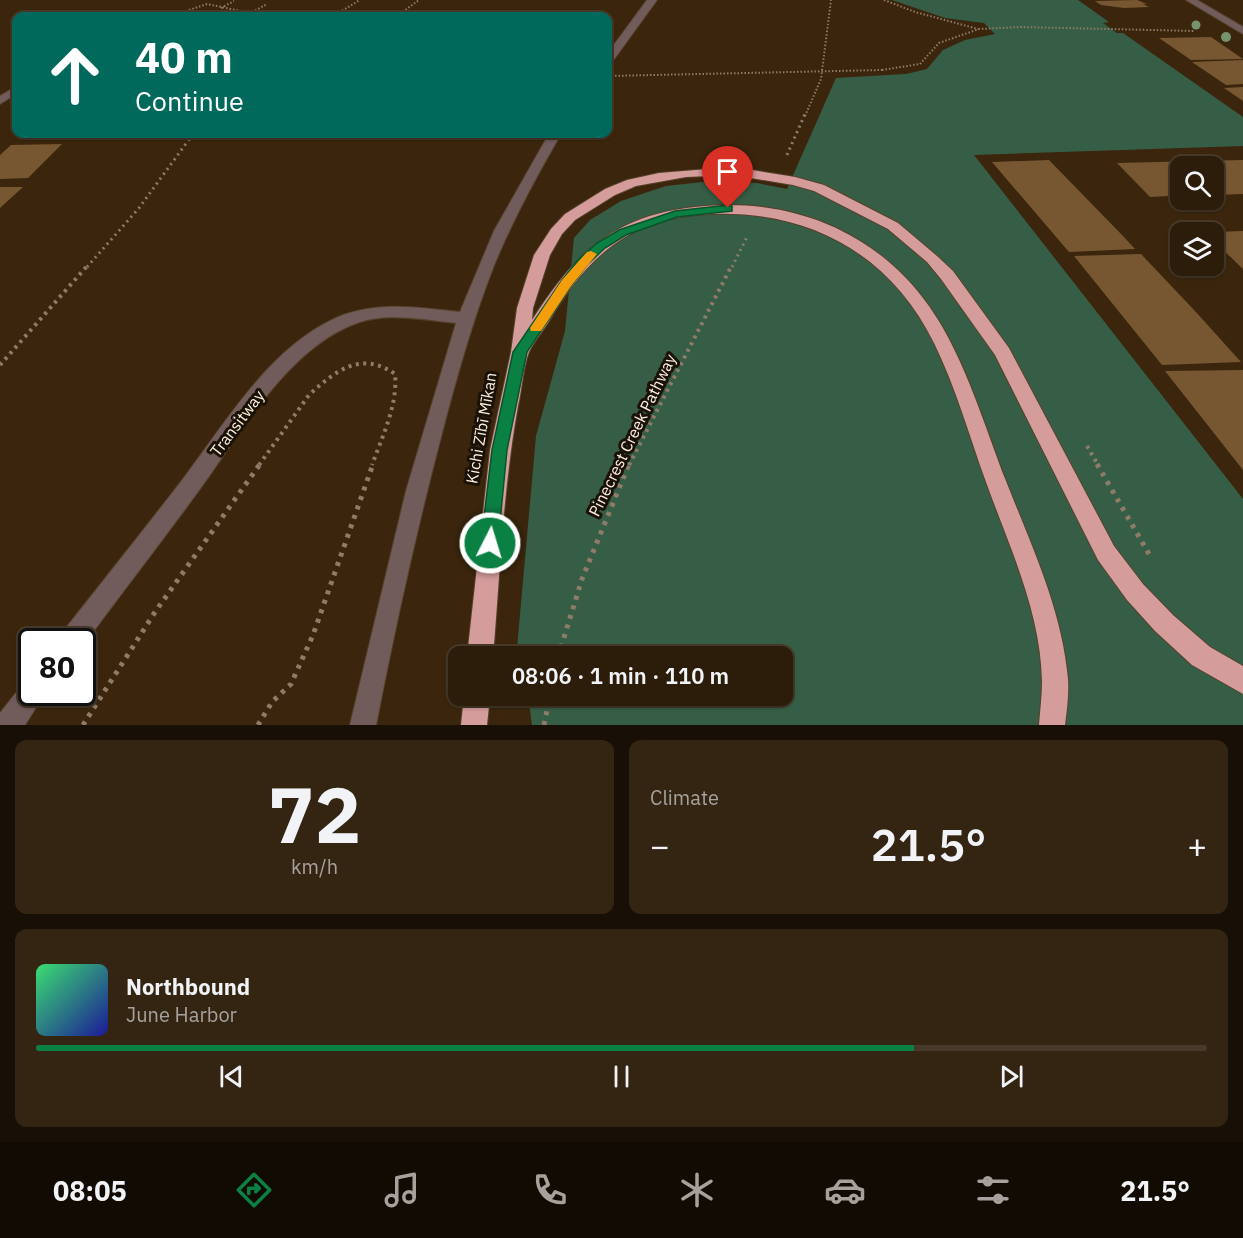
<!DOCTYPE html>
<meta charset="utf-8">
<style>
:root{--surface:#2c1c0a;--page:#342513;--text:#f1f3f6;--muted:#a6a19c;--line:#483a2b;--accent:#0b8043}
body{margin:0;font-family:"IBM Plex Sans",sans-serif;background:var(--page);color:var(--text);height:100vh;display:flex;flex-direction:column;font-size:22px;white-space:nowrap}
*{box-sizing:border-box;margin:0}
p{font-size:20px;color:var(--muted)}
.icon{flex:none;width:33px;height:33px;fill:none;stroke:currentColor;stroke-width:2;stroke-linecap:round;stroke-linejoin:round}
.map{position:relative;height:725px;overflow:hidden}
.sheet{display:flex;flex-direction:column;gap:15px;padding:15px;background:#180f06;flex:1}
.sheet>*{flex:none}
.top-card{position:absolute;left:12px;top:12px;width:600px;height:126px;border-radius:12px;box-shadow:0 2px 4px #0004,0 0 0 2px var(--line);background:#00695c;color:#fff;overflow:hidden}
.tools{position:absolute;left:1170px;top:156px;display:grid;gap:12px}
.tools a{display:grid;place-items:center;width:54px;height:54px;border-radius:12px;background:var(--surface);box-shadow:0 2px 4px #0004,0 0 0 2px var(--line);font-size:30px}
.speed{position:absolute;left:18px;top:628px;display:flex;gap:12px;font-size:30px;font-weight:700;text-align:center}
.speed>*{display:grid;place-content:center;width:78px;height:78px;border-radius:50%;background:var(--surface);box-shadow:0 2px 4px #0004,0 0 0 2px var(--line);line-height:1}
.speed .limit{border:3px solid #111;border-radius:9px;background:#fff;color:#111}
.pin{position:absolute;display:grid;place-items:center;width:51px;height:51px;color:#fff;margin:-62px -26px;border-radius:50% 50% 50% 0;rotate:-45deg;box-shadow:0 0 6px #0007}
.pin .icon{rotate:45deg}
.me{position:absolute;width:66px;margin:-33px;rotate:5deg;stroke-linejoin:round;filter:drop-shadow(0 0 4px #0008)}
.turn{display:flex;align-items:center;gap:21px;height:126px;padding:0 24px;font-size:27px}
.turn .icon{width:78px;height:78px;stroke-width:2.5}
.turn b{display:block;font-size:42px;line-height:51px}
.big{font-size:45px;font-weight:600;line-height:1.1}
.sheet .widget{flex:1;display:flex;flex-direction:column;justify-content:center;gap:9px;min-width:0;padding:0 21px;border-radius:12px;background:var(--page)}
.sheet .dial{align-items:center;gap:0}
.dial b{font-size:78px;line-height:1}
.song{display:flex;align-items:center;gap:18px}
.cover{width:72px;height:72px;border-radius:9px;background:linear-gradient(135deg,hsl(140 70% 55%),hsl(240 70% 35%))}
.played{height:6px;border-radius:3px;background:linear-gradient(90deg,var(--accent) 75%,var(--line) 75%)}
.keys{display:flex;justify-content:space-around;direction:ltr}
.heat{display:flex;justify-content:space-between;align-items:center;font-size:33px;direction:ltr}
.sheet .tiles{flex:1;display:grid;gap:15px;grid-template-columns:1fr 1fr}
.widget:last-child{grid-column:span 2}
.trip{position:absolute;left:448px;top:646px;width:345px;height:60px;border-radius:12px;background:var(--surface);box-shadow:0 2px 4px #0004,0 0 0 2px var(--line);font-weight:600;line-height:60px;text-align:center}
.menu{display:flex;height:96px;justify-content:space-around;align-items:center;background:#120b04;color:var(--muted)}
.menu .icon{width:42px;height:42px}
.menu .on{color:var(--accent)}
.menu b{font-size:27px;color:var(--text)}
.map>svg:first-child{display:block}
</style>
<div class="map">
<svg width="1243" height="725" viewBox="0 0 1243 725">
<rect width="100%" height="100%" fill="#3b260d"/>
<!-- green -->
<path fill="#365e46" d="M892,0H1078L1109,22L1103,23L1117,33H1123L1243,117V146L974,155L1243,499V725H532L528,696H783V657H519L517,648L536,436L565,331L574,238L590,220L621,201L666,186L712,181L757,183L787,189L836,78L906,74L927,69L943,50L965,40L995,34L984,23L945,18Z"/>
<!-- building -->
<path fill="#775732" d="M1137,0L1147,4H1143L1149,7L1124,8L1101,5L1095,1Z
M1211,37L1243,59L1191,60L1159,38Z
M1243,60V84L1226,85L1192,62Z
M1243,87V101L1224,88Z
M23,134H84V135L19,138Z
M62,144L28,178L0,179V155L11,145Z
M1049,160L1123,236L1135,249L1069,252L992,162Z
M1243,160V194L1214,195V166H1180V196H1169L1150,197L1117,163Z
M0,187H23L0,208Z
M1243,231V269L1214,241V232Z
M1141,254L1195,311L1241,362L1162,365L1074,256Z
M1243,370V470L1165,371Z"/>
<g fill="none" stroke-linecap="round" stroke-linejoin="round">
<!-- lane casing -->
<g stroke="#56422b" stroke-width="2">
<path id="lane" d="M647,0H657L612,62L608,63V53Z
M549,134H561C536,177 512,221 493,268C472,322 456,379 441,437C416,532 395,628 376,725H350L406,491L456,323C425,320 388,312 357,323C287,348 239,436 197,493C159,545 120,595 82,647V642H59L62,633C102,582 143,531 183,479C227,421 272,343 343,315C381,301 422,308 460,312L494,231Z
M32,680V693H45L25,725H0V713L23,684Z"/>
</g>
<!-- street casing -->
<g stroke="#56422b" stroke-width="2">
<path id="street" d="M1186,0H1197L1243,27V34Z
M12,89L16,90V94L0,104V96Z"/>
</g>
<!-- highway casing -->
<g stroke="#56422b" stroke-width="2">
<path id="highway" d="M733,167L795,177L824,185L898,223L937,256L953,271L1009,348L1114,546L1143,584L1173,615L1210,647L1243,666V694L1192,665L1155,631L1127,600L1098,560L995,355L941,279L927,262L888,229L814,191L793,185L733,175L686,177L636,186L615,195L575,220L562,234L550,255L533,308L532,320C578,249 617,213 705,206C749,202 795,209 836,228C945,280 966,377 1006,481C1031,545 1062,609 1068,679C1069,694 1067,710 1065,725H1039C1040,711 1042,696 1042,682C1041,612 1009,546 986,482C969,435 956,388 934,343C888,249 800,206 697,215C625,221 584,262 549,321C543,331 534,341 529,352C523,367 522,389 518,406C503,489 500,573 493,657H467L490,450L511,352L517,308L534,255L551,229L565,214L605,189L627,180L659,173Z
M464,696H490L487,725H461Z"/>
</g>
<!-- path-far3 -->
<path stroke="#8e7c68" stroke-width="2" stroke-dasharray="1.5 2" stroke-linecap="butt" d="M884,0L915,12L978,29
M221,8L234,1
M189,10L207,4L265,16
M249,14L267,4
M333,16L360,0
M397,16L419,0
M882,70L920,64L939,43L979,29L1021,27L1195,31
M805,116L821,79L831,0"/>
<!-- path-far2 -->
<path stroke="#8e7c68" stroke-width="3" stroke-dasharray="2 4" stroke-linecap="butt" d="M787,155L805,114
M87,267L139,208L193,134
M732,267L748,235"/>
<!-- path-far1 -->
<path stroke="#8e7c68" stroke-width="4" stroke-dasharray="3 4.5" stroke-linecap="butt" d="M0,365L88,265
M1087,446L1098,465
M259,465L309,395C335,371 361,350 395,374C398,405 382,437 372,465
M629,465L732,265"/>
<!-- path -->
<path stroke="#8e7c68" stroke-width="5" stroke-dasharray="4 6" stroke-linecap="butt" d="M1097,464L1149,554
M558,657L582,579L629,464
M83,725L155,612L260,464
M258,725L272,702L291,684L313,635L373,464
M544,725L550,696"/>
<!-- lane -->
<use href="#lane" fill="#725b5b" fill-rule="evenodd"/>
<!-- street -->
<use href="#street" fill="#725b5b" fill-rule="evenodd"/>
<!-- highway -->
<use href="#highway" fill="#d59c9c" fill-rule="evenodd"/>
<!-- path-bridge -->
<path stroke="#8e7c68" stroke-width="2" stroke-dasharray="1.5 2" stroke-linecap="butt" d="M608,76L882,70"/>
</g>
<!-- trees -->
<g fill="#74936e">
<circle cx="1196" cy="25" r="4.5"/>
<circle cx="1226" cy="37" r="5"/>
</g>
<!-- route -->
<path fill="#0b8043" stroke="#07532c" stroke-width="1.5" d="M728,205L732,206V211L677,217L626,235L605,248L588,264L571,286L527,352L507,450L498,543L496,548L490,550L484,548L481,543L492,450L513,352L562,280L579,259L597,243L619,230L675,211Z"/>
<!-- slow -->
<path fill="#f59e0b" d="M591,251L597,254L571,286L541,331H531L530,328L562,280L587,252Z"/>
<g text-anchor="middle" stroke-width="6" stroke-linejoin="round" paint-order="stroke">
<!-- street labels -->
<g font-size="16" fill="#fef0e1" stroke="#1b1207">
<text transform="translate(237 423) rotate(-53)" y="6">Transitway</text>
<text transform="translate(481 428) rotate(-80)" y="6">Kichi Zībī Mīkan</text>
<text transform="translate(632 435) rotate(-64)" y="6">Pinecrest Creek Pathway</text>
</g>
</g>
</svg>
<div class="tools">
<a><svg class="icon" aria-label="search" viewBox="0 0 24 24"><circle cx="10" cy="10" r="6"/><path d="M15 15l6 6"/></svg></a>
<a><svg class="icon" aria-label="layers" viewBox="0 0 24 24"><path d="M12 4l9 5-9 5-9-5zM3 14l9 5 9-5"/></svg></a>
</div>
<div class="speed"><div class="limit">80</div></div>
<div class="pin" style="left:728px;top:208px;background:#d93025"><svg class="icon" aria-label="arrive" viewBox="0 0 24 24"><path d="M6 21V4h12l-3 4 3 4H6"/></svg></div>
<svg class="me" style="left:490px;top:543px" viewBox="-20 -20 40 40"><circle r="17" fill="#0b8043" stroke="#fff" stroke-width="3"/><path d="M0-11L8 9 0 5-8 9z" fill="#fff"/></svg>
<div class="trip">08:06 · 1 min · 110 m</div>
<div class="top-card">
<div class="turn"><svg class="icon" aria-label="ahead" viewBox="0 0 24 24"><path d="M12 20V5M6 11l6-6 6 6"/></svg><div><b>40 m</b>Continue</div></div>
</div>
</div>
<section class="sheet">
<div class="tiles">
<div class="widget dial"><b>72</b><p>km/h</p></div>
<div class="widget"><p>Climate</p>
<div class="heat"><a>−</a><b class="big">21.5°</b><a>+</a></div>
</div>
<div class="widget">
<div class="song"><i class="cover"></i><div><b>Northbound</b><p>June Harbor</p></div></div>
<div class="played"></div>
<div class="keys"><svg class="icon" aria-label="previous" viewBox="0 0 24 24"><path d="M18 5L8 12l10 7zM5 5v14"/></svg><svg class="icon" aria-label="pause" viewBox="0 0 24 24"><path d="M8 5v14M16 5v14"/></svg><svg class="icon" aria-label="next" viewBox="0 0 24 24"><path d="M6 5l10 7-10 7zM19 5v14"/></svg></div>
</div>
</div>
</section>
<nav class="menu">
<b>08:05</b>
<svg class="icon on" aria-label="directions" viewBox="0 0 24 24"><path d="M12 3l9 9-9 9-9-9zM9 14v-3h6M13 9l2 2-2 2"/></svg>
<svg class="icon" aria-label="music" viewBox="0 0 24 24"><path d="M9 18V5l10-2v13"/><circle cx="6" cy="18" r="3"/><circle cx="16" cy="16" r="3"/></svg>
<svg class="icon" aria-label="phone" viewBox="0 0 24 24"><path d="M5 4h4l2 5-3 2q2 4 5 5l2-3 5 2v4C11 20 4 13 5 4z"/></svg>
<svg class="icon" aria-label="climate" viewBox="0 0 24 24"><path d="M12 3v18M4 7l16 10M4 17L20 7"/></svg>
<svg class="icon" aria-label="car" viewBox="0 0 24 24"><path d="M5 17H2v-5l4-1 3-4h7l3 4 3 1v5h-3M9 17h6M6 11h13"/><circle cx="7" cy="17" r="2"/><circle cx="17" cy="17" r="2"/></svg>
<svg class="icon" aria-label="filters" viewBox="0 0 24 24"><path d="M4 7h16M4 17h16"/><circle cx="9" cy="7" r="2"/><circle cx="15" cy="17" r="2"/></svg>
<b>21.5°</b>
</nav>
